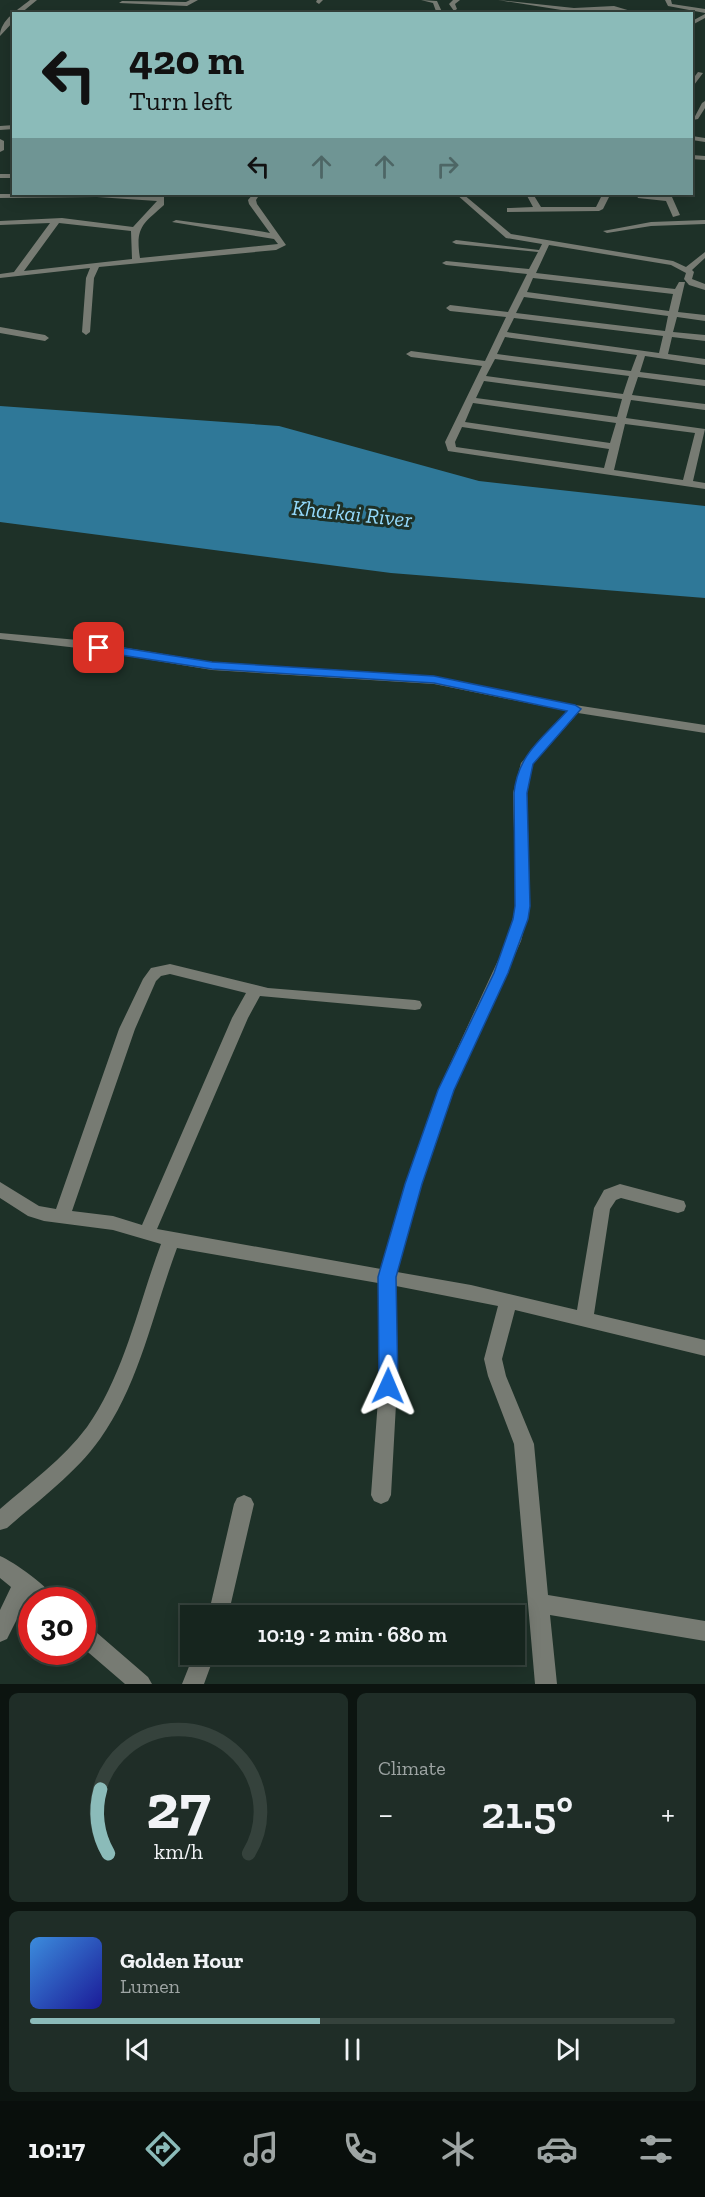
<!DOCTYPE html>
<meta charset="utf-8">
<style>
:root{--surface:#16251e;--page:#1f2d27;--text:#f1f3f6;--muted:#9ea5a4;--line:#35423c;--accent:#8bbbb9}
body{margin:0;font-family:"Zilla Slab",serif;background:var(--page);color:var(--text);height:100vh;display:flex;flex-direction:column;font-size:22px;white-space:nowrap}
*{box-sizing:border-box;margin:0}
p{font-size:20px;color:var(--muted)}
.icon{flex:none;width:33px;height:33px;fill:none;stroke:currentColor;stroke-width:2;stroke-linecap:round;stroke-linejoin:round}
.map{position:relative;height:1684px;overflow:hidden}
.panel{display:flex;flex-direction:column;gap:9px;padding:9px;background:#0c1410;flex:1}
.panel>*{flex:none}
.guide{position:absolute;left:12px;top:12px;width:681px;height:183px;border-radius:0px;box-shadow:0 3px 15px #0003,0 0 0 2px var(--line);background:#8bbbb9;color:#111;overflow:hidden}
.speed{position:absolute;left:18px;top:1587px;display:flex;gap:12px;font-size:30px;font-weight:700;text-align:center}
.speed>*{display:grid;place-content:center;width:78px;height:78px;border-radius:50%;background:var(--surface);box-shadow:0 3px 15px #0003,0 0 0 2px var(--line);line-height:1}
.speed .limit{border:9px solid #d22;background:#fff;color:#111}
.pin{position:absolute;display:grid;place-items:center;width:51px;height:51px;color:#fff;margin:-26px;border-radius:12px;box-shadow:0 3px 9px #0006}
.me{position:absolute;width:66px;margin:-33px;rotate:1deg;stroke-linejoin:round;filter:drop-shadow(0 0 4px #0008)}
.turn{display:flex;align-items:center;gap:21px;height:126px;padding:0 18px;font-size:27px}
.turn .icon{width:78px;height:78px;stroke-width:2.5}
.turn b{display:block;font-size:42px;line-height:51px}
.lanes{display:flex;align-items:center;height:57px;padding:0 18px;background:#0003;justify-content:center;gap:30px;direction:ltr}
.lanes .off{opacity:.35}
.big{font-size:45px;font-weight:600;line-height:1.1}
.panel .tile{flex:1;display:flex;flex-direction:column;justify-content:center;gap:9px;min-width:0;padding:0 21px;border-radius:9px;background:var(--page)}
.panel .dial{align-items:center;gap:0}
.dial svg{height:156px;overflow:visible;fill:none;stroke:var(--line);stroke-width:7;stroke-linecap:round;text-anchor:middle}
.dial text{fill:var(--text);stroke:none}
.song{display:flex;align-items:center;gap:18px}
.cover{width:72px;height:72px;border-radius:9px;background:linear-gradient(135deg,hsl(210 70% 55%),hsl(240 70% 35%))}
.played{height:6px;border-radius:3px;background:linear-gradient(90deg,var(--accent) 45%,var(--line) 45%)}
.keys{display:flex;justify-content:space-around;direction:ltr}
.heat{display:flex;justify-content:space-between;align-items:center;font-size:33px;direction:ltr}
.panel .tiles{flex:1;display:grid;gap:9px;grid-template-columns:1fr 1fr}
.tile:last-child{grid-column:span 2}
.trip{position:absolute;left:180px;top:1605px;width:345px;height:60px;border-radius:0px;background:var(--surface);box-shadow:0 3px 15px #0003,0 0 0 2px var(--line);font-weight:600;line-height:60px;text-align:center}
.dock{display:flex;height:96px;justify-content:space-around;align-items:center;background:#090f0c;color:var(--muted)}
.dock .icon{width:42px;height:42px}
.dock .on{color:var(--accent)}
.dock b{font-size:27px;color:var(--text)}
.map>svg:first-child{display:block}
</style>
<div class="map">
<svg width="705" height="1684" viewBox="0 0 705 1684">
<rect width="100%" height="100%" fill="#1e3128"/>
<!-- water -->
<path fill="#2f7898" d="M0,406L279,426L479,481L705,506V598L391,573L0,522Z"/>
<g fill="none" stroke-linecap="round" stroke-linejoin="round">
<!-- minor -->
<path fill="#777b73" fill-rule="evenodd" d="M30,0H37L20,14H14V21L0,36C0,20 19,9 30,0Z
M190,0H198L187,6L119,3L122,1L186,2Z
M317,0H323L319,4L316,2Z
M421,0L437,1L443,14H437L433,3Z
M453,0H460L455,4L457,9L454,11L449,4Z
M498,0L574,8L614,6L641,14L618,11L574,12Z
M665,0H671L672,4L705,9V13L668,6Z
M49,10L67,12L70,14L47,13Z
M129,11L131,12L132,14H126Z
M705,14V18L692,25V21Z
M698,72L703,73L694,85L692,86V80Z
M705,101V108L698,119L693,120L702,103Z
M14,125V129L0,130V126Z
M692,136L705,138V142L692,140Z
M0,139L4,141V150L0,152Z
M692,155L705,156V160L692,159Z
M0,174H14V178H0Z
M0,194H109L164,197V205C143,224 135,227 140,258L278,244L274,239L172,222L176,220C208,225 239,227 270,233L249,204L248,200L253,194H260L256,200L257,204L286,245L276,250L99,267L94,278L90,332L86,335L82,332L86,278L90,268L0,278V274L14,272L50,223L0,225V221L62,218L133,227L157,201L97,197L0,198ZM59,223L131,231L132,259L24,271Z
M456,194H463L511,234L673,261L686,267L705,252V258L692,270L694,272L692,279L705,284V290L689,285L684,279L686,273L671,265L549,245L536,273L675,289L679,282H685L678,312L705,315V321L677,317L673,332L705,335V341L672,337L668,354L705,359V365L645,356L640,372L705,380V386L638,377L632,395L705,404V410L631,400L626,418L705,429L693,481L705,483V489L448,451L445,442L482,366L411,357L406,354L411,351L485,361L506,317L450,311L446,308L450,305L508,312L527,274L446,265L442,263L446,261L529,269L538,252L456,244L452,242L456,240L539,250L542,244L506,238ZM533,278L673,294L669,311L527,292ZM524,297L668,316L665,331L516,313ZM514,318L663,336L659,353L507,332ZM505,337L637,355L631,371L497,354ZM495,359L629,376L623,394L486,376ZM484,381L622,399L617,417L476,398ZM473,403L616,423L610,443L465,422ZM625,424L695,433L683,480L614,470ZM462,427L609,449L604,468L456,447L455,442Z
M526,194H533L541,207H596L601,197L589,196L586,194L610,195L603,209L599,211L507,212V208H510L533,207Z
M641,194L672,197L680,215L673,217L666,201L638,198L637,196Z
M705,220V224L651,226L607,233L603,231L651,222Z
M0,327L45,335L49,338L45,341L0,333Z
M0,633L78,640L212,662L434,676L575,705L705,725V733L578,713L533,764L527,793L530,906L521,941L454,1090L422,1184L397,1272L471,1285L577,1310L594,1208L604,1190L620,1184L684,1201L686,1206L684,1211L678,1213L621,1198L616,1200L610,1209L594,1314L705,1340V1356L515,1310L502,1359L506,1376L534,1444L548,1595L705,1621V1641L550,1615L557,1684H535L514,1444L488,1376L484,1359L498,1306L396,1286L397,1386L391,1495L388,1501L381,1504L374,1501L371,1495L379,1386L378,1283L177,1248C153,1312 140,1383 100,1439C75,1474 39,1500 7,1528L0,1530V1509C30,1483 63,1459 87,1427C125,1373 138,1305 161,1244L113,1230L44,1221L28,1216L0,1198V1182L39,1206L56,1209L119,1029L143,979L151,968L170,964L268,988L415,1000L420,1001L422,1005L420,1009L415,1010L260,996L248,1018L157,1229L381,1269L406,1184L438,1090L507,941L516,906L513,793L521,763L567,711L434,684L212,670L78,648L0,639ZM170,974L246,993L232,1018L142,1225L113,1216L72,1211L135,1029L156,981L161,976Z
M244,1495L251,1498L254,1504L228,1616H208L234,1504L237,1498Z
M0,1556C14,1562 50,1587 55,1600H32V1602L27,1599L7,1639L0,1642V1610L11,1587L0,1578Z
M82,1623L89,1626L148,1677L152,1684H125L82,1647Z
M194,1654H215L204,1684H182Z"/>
</g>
<!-- route -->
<path fill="#1a73e8" stroke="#114b97" stroke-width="1.5" d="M99,644L212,662L434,676L575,705L581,709L533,764L527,793L530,906L528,919L508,973L454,1090L422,1184L396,1277L398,1386L395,1392L388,1394L382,1392L379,1386L378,1277L405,1184L438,1090L494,973L513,919L515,906L514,793C518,754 542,739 567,711L434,683L212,669L95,651L94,648Z"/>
<g text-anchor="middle" stroke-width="6" stroke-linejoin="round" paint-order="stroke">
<!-- far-water labels -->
<g font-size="22" font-style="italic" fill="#94d9fb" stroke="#1e3128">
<text transform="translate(352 513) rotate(6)" y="8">Kharkai River</text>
</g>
</g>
</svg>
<div class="speed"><div class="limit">30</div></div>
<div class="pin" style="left:99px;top:648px;background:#d93025"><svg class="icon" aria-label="arrive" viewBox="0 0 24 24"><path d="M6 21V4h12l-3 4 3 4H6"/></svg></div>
<svg class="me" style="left:388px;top:1386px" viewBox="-20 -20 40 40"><path d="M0-17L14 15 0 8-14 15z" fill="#1a73e8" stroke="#fff" stroke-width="4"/></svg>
<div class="trip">10:19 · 2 min · 680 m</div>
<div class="guide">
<div class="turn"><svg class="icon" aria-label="left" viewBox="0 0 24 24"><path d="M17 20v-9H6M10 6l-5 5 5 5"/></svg><div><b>420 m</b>Turn left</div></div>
<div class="lanes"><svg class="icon" aria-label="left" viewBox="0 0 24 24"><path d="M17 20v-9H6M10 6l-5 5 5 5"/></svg><svg class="icon off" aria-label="ahead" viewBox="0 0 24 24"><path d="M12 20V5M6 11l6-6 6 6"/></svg><svg class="icon off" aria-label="ahead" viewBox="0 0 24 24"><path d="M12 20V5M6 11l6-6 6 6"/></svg><svg class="icon off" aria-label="right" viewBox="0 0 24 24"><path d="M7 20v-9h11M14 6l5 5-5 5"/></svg></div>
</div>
</div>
<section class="panel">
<div class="tiles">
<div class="tile dial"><svg viewBox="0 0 100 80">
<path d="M14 69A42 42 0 1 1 86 69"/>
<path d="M14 69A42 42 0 0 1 10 36" stroke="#8bbbb9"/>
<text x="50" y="56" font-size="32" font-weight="700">27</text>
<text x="50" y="72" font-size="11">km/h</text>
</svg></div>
<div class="tile"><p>Climate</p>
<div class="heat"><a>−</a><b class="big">21.5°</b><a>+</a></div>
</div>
<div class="tile">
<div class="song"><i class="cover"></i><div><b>Golden Hour</b><p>Lumen</p></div></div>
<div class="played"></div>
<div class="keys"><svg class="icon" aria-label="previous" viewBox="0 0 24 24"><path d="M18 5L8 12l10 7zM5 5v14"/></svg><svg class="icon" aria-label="pause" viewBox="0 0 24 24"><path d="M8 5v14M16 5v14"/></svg><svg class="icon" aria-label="next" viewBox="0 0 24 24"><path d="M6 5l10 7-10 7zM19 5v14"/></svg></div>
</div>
</div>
</section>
<nav class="dock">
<b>10:17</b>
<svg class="icon on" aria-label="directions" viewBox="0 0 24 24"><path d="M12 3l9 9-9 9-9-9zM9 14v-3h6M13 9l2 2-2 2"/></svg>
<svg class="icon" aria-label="music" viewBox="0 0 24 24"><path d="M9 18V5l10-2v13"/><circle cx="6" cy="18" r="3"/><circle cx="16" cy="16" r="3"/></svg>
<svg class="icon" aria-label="phone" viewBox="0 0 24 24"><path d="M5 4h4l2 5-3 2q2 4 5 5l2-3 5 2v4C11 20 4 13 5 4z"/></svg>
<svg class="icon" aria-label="climate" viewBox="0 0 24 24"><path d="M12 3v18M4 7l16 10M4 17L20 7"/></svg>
<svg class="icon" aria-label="car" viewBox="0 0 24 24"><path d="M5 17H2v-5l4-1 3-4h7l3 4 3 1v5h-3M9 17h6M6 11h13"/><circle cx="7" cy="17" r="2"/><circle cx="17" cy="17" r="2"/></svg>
<svg class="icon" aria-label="filters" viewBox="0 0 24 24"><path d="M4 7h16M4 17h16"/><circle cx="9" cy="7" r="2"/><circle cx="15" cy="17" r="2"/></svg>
</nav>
